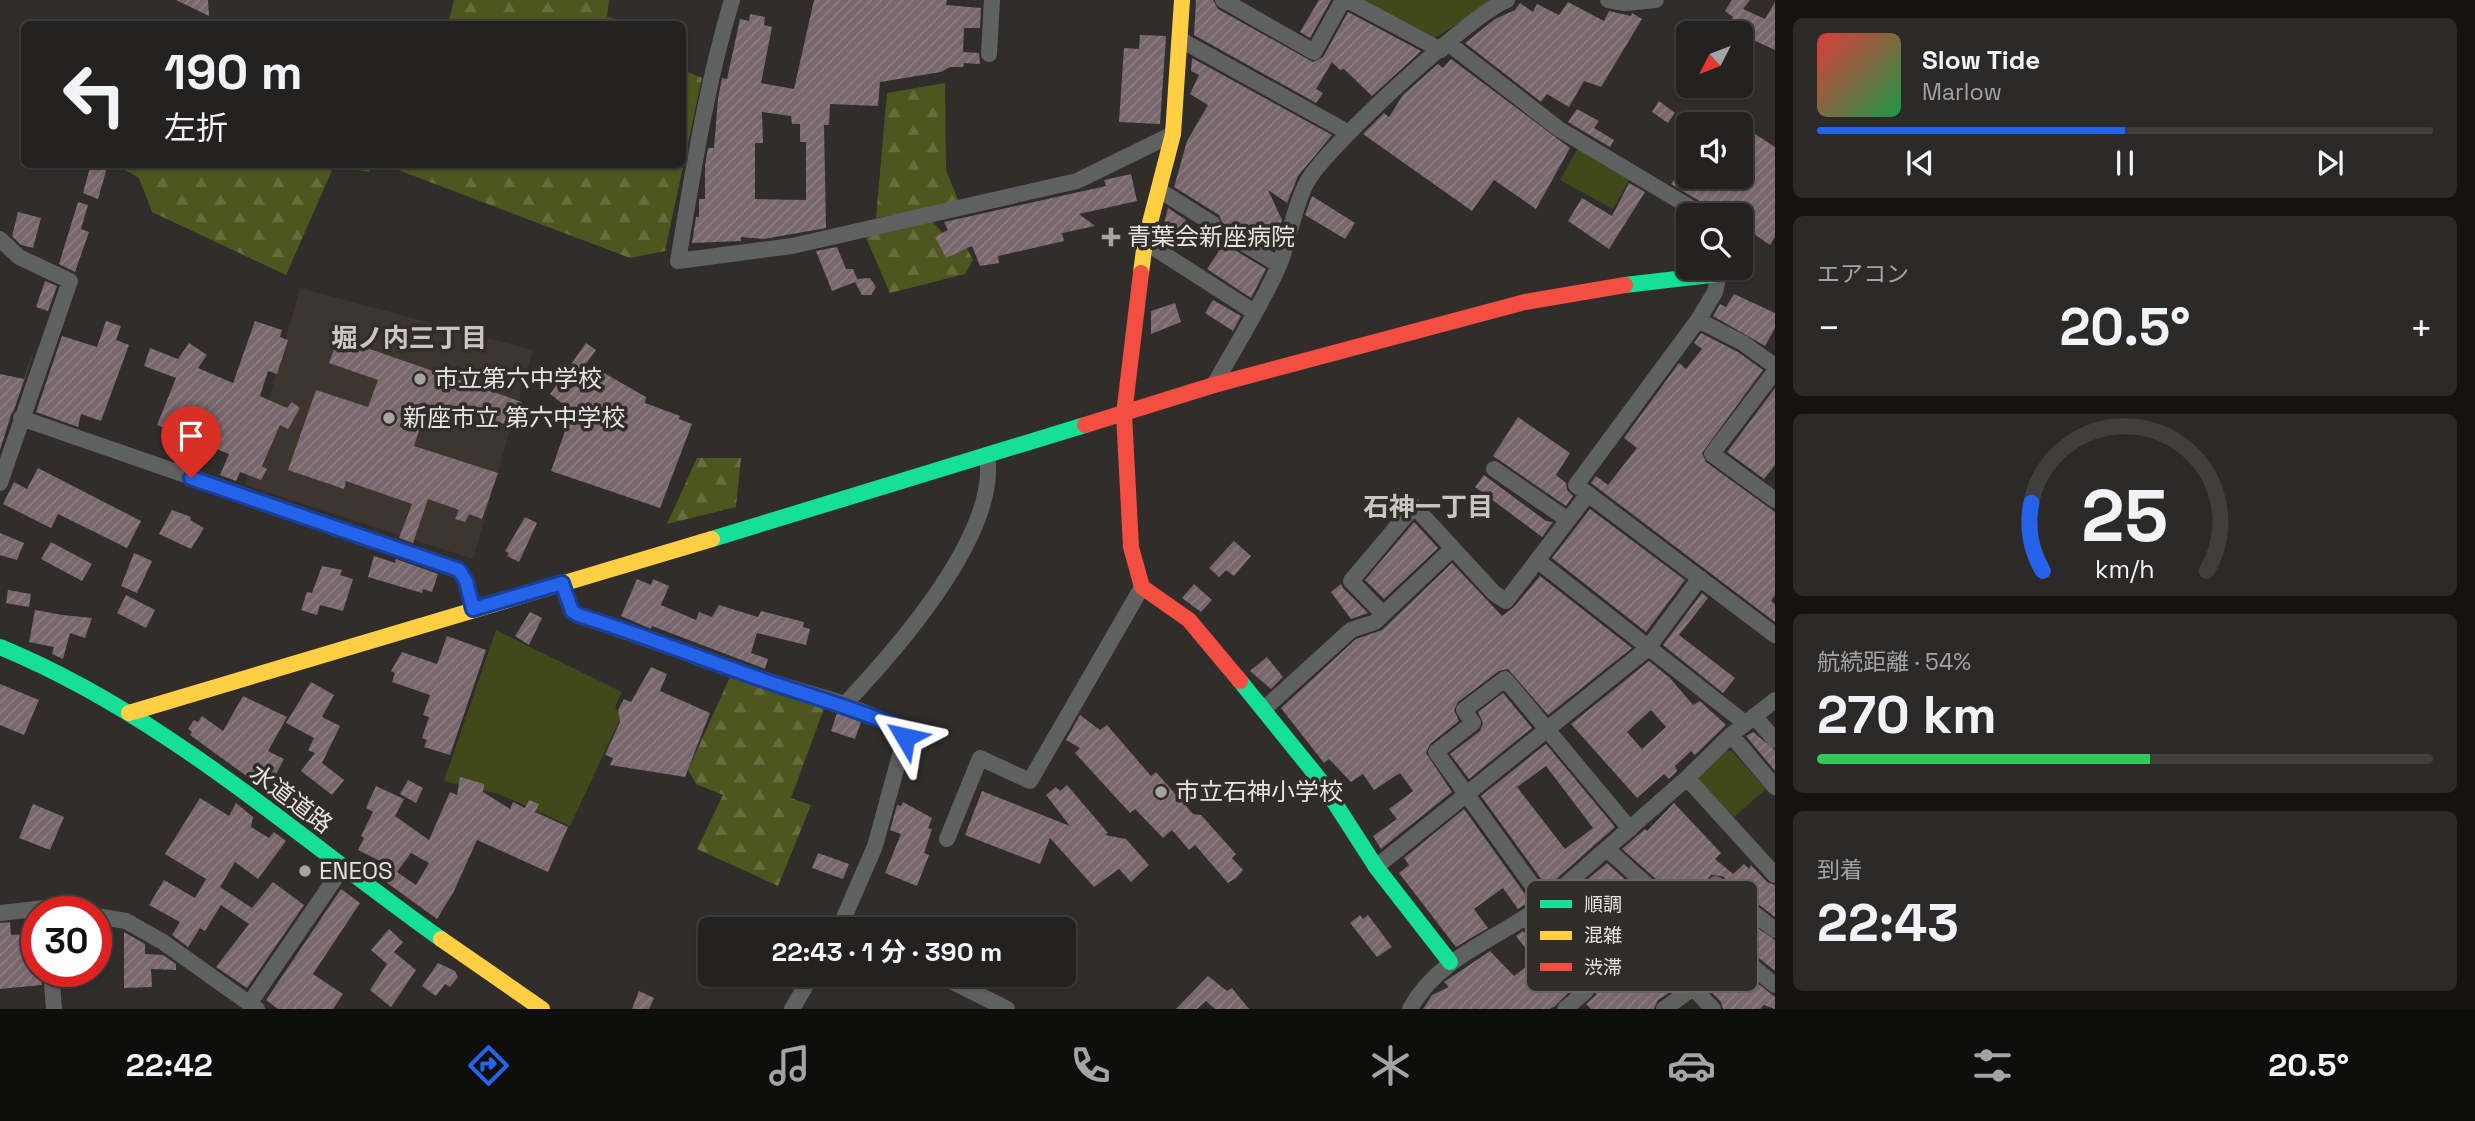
<!DOCTYPE html>
<html lang="ja">
<meta charset="utf-8">
<style>
:root{--surface:#242220;--page:#2c2a29;--text:#f1f3f6;--muted:#a3a4a5;--line:#413f3e;--accent:#2563eb}
body{margin:0;font-family:"Space Grotesk","Noto Sans JP",sans-serif;background:var(--page);color:var(--text);height:100vh;display:flex;flex-direction:column;font-size:26px;white-space:nowrap}
*{box-sizing:border-box;margin:0}
p{font-size:23px;color:var(--muted)}
.icon{flex:none;width:38px;height:38px;fill:none;stroke:currentColor;stroke-width:2;stroke-linecap:round;stroke-linejoin:round}
.map{position:relative;flex:1;overflow:hidden}
.details{display:flex;flex-direction:column;gap:18px;padding:18px;background:#141312;width:700px}
.details>*{flex:none}
.hud{position:absolute;left:21px;top:21px;width:665px;height:147px;border-radius:10px;box-shadow:0 2px 5px #0004,0 0 0 2px var(--line);background:#242220;color:var(--text);overflow:hidden}
.needle{width:46px;rotate:228deg}
.fabs{position:absolute;left:1676px;top:21px;display:grid;gap:14px}
.fabs a{display:grid;place-items:center;width:77px;height:77px;border-radius:10px;background:var(--surface);box-shadow:0 2px 5px #0004,0 0 0 2px var(--line);font-size:35px}
.speed{position:absolute;left:21px;top:896px;display:flex;gap:14px;font-size:35px;font-weight:700;text-align:center}
.speed>*{display:grid;place-content:center;width:91px;height:91px;border-radius:50%;background:var(--surface);box-shadow:0 2px 5px #0004,0 0 0 2px var(--line);line-height:1}
.speed .limit{border:10px solid #d22;background:#fff;color:#111}
.pin{position:absolute;display:grid;place-items:center;width:60px;height:60px;color:#fff;margin:-72px -30px;border-radius:50% 50% 50% 0;rotate:-45deg;box-shadow:0 0 7px #0007}
.pin .icon{rotate:45deg}
.me{position:absolute;width:77px;margin:-38px;rotate:306deg;stroke-linejoin:round;filter:drop-shadow(0 0 5px #0008)}
.turn{display:flex;align-items:center;gap:24px;height:147px;padding:0 28px;font-size:32px}
.turn .icon{width:91px;height:91px;stroke-width:2.5}
.turn b{display:block;font-size:49px;line-height:60px}
.big{font-size:52px;font-weight:700;line-height:1.1}
.details .card{flex:1;display:flex;flex-direction:column;justify-content:center;gap:10px;min-width:0;padding:0 24px;border-radius:10px;background:var(--page)}
.details .dial{align-items:center;gap:0}
.dial svg{height:182px;overflow:visible;fill:none;stroke:var(--line);stroke-width:7;stroke-linecap:round;text-anchor:middle}
.dial text{fill:var(--text);stroke:none}
.song{display:flex;align-items:center;gap:21px}
.cover{width:84px;height:84px;border-radius:10px;background:linear-gradient(135deg,hsl(0 70% 55%),hsl(140 70% 35%))}
.played{height:7px;border-radius:4px;background:linear-gradient(90deg,var(--accent) 50%,var(--line) 50%)}
.keys{display:flex;justify-content:space-around;direction:ltr}
.heat{display:flex;justify-content:space-between;align-items:center;font-size:38px;direction:ltr}
.charge{height:10px;border-radius:5px;background:linear-gradient(90deg,#34c759 54%,var(--line) 0)}
.trip{position:absolute;left:698px;top:917px;width:378px;height:70px;border-radius:10px;background:var(--surface);box-shadow:0 2px 5px #0004,0 0 0 2px var(--line);font-weight:700;line-height:70px;text-align:center}
.tab-bar{display:flex;height:112px;justify-content:space-around;align-items:center;background:#0e0e0d;color:var(--muted)}
.tab-bar .icon{width:49px;height:49px}
.tab-bar .current{color:var(--accent)}
.tab-bar b{font-size:32px;color:var(--text)}
main{display:flex;flex:1;min-height:0}
.map>svg:first-child{display:block}
</style>
<main>
<div class="map">
<svg width="1775" height="1009" viewBox="0 0 1775 1009">
<defs>
<pattern id="forest-firs" width="22" height="20" patternUnits="userSpaceOnUse" patternTransform="scale(1.75)"><rect width="22" height="20" fill="#4d561e"/><path d="M5 1l3.5 6h-7zM16 11l3.5 6h-7z" fill="#676e3e"/></pattern>
<pattern id="building-hatch" width="6" height="6" patternUnits="userSpaceOnUse" patternTransform="scale(1.75)"><rect width="6" height="6" fill="#78676c"/><path d="M-1 1l2-2M0 6l6-6M5 7l2-2" fill="none" stroke="#8b7d81"/></pattern>
</defs>
<rect width="100%" height="100%" fill="#302d2b"/>
<!-- built -->
<path fill="#3d352f" d="M300,288L533,350L473,559L245,485Z"/>
<!-- forest -->
<path fill="url(#forest-firs)" d="M454,0H609L607,17L635,24H448Z
M683,70L702,78L665,251L630,258L393,168L394,164H682Z
M945,83L946,170L959,202L876,218L887,93Z
M117,165V164L370,165L369,172L334,166L286,275L152,212L139,178Z
M929,218L951,242L965,245L973,260L965,274L890,293L864,233Z
M697,458H741L736,507L667,524Z
M730,677L825,706L791,798L811,805L778,886L697,849L723,795L696,784L688,770Z"/>
<!-- park -->
<path fill="#41491b" d="M1362,0H1495L1435,38Z
M1578,148L1631,177L1613,209L1560,180Z
M496,630L622,692L615,707L621,717L570,826L499,794L444,781Z
M1722,751H1732L1766,789L1734,817L1692,776Z"/>
<!-- building -->
<path fill="url(#building-hatch)" fill-rule="evenodd" d="M176,0H208L209,16Z
M814,0H947L946,5L981,8L980,28H964L963,52L979,53L980,64L964,63L963,67H950L941,72L880,82L878,106L830,104L829,125H824L826,228L764,239L741,237V241L692,243L696,217H699V199H705V165L708,148H714L718,99L722,78L727,79L740,19L749,21L750,14L765,17L764,25L772,27L761,83L794,89ZM762,112L791,116L792,124H800V142H806V200L755,199V143H763Z
M1196,0H1213L1218,9L1313,62L1323,57L1348,12L1421,51L1372,96L1344,69L1340,70L1332,62L1316,89L1323,93L1316,103L1194,35Z
M1319,0H1331L1310,38L1300,32Z
M1732,0H1750L1743,9L1765,19L1775,2V50L1727,28L1733,17L1725,11Z
M1568,2L1604,21L1609,11L1631,16L1632,13L1642,19L1601,87L1584,81L1569,107L1547,94L1541,102L1465,43L1495,19L1515,10L1520,3L1533,12L1537,4L1559,15Z
M1140,35L1166,36L1160,124L1119,122L1124,48L1139,49Z
M1192,58L1332,135L1298,176L1287,203L1268,190L1282,220L1273,249L1233,225H1223L1219,215L1174,187L1187,141L1208,105L1190,94L1199,75L1191,71Z
M1451,59L1570,148L1536,209L1494,180L1472,211L1363,134L1384,113L1389,117L1403,95L1438,64L1443,68Z
M1659,101L1675,113L1668,123L1652,112Z
M1577,109L1599,121L1594,128L1614,140L1610,147L1568,122Z
M1755,134L1775,147V237L1770,245L1741,225V215H1716L1708,206L1671,184L1689,158V177H1741V156Z
M91,164H108L98,199L83,193Z
M1131,174L1137,201L1079,214L1095,226L1062,233L1064,241L998,256L999,263L980,266L972,246L946,258L935,237L948,230L944,222L1106,186L1104,180Z
M1629,183L1645,192L1609,249L1568,221L1582,198L1612,216Z
M1312,196L1355,223L1345,239L1305,215Z
M78,202L88,205L81,229L89,232L75,272L59,264Z
M1168,208L1186,220L1179,246L1160,239Z
M18,212L41,218L33,248L21,245L12,236Z
M1218,233L1223,243L1266,269L1251,298L1207,269L1219,251L1206,243L1212,234Z
M837,247L846,269H853L857,279L870,278L876,287L871,295H862L855,282L832,291L816,251Z
M45,281L57,286L48,311L36,307Z
M1734,294L1775,313V328L1765,346L1713,316L1720,304L1726,307Z
M1213,300L1241,316L1233,331L1205,313Z
M1175,303L1181,322L1151,334V311Z
M106,321L121,326L116,340L129,345L101,421L81,414L78,427L36,412L62,336L97,347Z
M255,321L282,330L280,337L288,340L277,374L268,371L260,396L287,408L292,402L300,408L288,429L280,425L262,466L267,469L261,480L240,472L236,481L220,475L229,454L157,425L176,378L144,366L150,348L178,359L189,343L207,355L198,368L233,383Z
M1701,333L1738,352L1763,370L1702,453L1706,462L1775,512V595L1771,601L1775,604V622L1591,483L1596,476L1608,485L1637,448L1624,438L1679,363L1686,369L1702,349L1694,343Z
M338,338L522,402L513,427L456,407L453,417L426,409L414,446L498,473L482,519L469,514L465,522L455,519L459,510L428,499L413,543L399,538L412,504L346,481L344,489L288,470L316,390L368,407L378,380L329,363Z
M586,343L596,350L567,390L604,373L646,397L645,403L680,416L679,419L692,424L660,508L551,471L572,411L550,394Z
M36,345L14,410L11,415L0,450V374L24,379Z
M1775,388V465L1764,479L1727,452Z
M1518,417L1570,453L1556,475L1566,483L1567,490L1573,496L1566,506L1493,456Z
M38,468L141,521L127,548L58,514L51,528L3,504L14,482L27,489Z
M1484,475L1546,521L1553,522L1542,537L1475,487Z
M1590,509L1685,580L1646,632L1552,558Z
M172,510L191,517L190,520L204,528L191,549L159,534Z
M525,517L537,523L519,562L507,556L509,553L505,551Z
M1414,522L1438,548L1384,599L1365,580Z
M0,533L24,543L17,560L0,555Z
M1234,541L1251,556L1234,576L1226,570L1219,577L1209,568Z
M51,542L92,564L82,581L41,559Z
M134,553L152,561L137,593L121,586Z
M374,556L395,563L396,559L438,574L432,592L423,589L422,593L368,577Z
M1452,563L1502,616L1514,607L1540,576L1632,648L1548,715L1508,669L1499,671L1458,702L1454,710L1459,721L1430,744L1426,753L1452,792L1381,849L1373,836L1397,819L1389,809L1413,791L1400,773L1374,790L1363,774L1351,782L1329,759L1324,763L1281,708L1356,639L1382,630Z
M322,566L342,570L340,575L353,579L343,611L320,605L317,615L301,610L307,592L312,593Z
M637,579L651,585L653,579L669,586L661,605L696,620L699,612L712,617L719,605L758,617L761,611L804,622L803,627L810,629L806,645L757,633L751,653L768,659L765,669L652,626L651,629L621,616Z
M1194,584L1212,600L1201,612L1182,598Z
M1341,584L1343,588L1368,613L1351,619L1331,592Z
M8,590L31,594L29,607L6,603Z
M1702,593L1708,598L1679,635L1735,678L1723,693L1663,645Z
M126,595L155,610L146,628L117,613Z
M35,610L63,615L92,618L85,638L70,633L63,659L52,654L54,647L29,642Z
M530,612L542,618L529,645L515,636Z
M447,636L486,650L450,755L424,747L427,740L422,738L429,717L423,715L430,695L392,682L395,673L391,671L402,652L437,664Z
M1267,657L1283,677L1271,689L1250,671Z
M1649,661L1670,678L1693,705L1700,701L1726,725L1695,755L1691,751L1675,766L1677,771L1669,779L1664,774L1637,798L1571,724ZM1651,710L1666,727L1642,749L1627,732Z
M651,667L667,674L660,691L710,713L685,777L610,765L613,758L605,755L620,722L618,710L624,699L631,702Z
M311,682L334,695L322,717L340,726L322,763L344,780L332,795L301,771L315,753L308,750L314,738L286,723Z
M0,684L39,700L24,735L0,725Z
M1503,693L1532,728L1469,779L1450,754L1480,731L1483,723L1478,712Z
M243,696L287,717L268,751L284,759L274,778L258,769L252,780L190,735L192,732L188,729L194,720L198,722L202,716L223,731Z
M837,713L861,722L855,739L831,731Z
M1080,715L1100,730L1107,725L1151,776L1156,772L1193,814L1201,815L1236,854L1232,858L1243,870L1236,878L1228,883L1195,845L1189,850L1172,830L1163,838L1135,809L1130,813L1075,753L1080,748L1066,740Z
M1753,732L1775,750V771L1746,736Z
M1546,744L1615,827L1547,887L1481,796ZM1546,766L1593,828L1565,849L1517,787Z
M460,777L484,784L483,792L510,809L513,802L525,808L529,800L539,804L535,812L568,827L548,872L477,840L454,891L437,919L372,872L380,861L358,850L364,838L361,836L373,812L366,808L376,786L404,799L395,816L429,840L450,792L457,795ZM411,853L429,863L416,885L397,872Z
M408,780L423,788L416,803L400,794Z
M1067,785L1108,833L1105,835L1126,839L1149,865L1131,882L1119,869L1094,887L1050,838L1040,864L965,835L982,791L1070,826L1046,795L1056,787L1060,791Z
M200,798L229,816L236,803L253,817L251,827L269,838L274,832L286,841L258,879L235,862L220,887L252,908L273,882L304,905L247,988L216,967L249,924L221,905L205,931L200,928L188,947L172,935L180,922L149,905L164,880L195,898L206,879L165,854Z
M903,802L932,818L928,828L932,829L924,853L929,855L917,886L885,873L901,834L890,830L897,805L901,806Z
M1674,803L1721,853L1715,859L1733,874L1744,864L1749,869L1751,865L1767,882L1775,885V917L1722,876L1711,875L1706,882L1707,889L1726,905L1704,934L1707,943L1775,997V1009L1764,1005L1760,1009H1723L1721,1002L1701,981L1692,978L1658,1000L1654,1009H1591L1586,1004L1596,995V988L1647,943L1677,906L1674,895L1622,849L1645,829L1647,831Z
M33,804L64,817L50,850L19,838Z
M1464,809L1530,901L1518,909L1503,888L1474,909L1488,928L1456,947L1399,873L1409,865L1404,858Z
M818,853L849,864L843,879L812,868Z
M1607,863L1652,904L1632,928L1585,969L1541,919Z
M341,889L360,903L313,974L343,994L333,1009H278L266,1000Z
M1360,915L1363,919L1368,915L1392,947L1377,957L1350,923Z
M1743,918L1775,940V971L1729,934Z
M10,922L11,935L37,933V971H41L42,985L0,989V923Z
M389,929L403,942L394,952L416,970L391,1007L370,990L387,964L371,950Z
M1523,931L1573,988L1555,1006L1550,1009H1423L1432,995L1449,987L1444,982L1490,951L1514,976L1535,960L1516,936Z
M124,932L145,944V954L163,955L176,964V970L151,969L152,987L124,988Z
M438,963L455,971L458,977L450,987L445,984L436,996L422,986Z
M1208,976L1227,991L1232,988L1249,1009H1215L1206,1001L1197,1009H1176Z
M639,991L654,998L649,1009H632Z"/>
<g fill="none" stroke-linecap="round" stroke-linejoin="round">
<!-- street -->
<path stroke="#606161" stroke-width="16" d="M732,0C706,86 693,172 678,261L792,246L1077,181L1173,134
M1223,0L1314,52L1343,0
M1347,0L1441,50
M1608,0L1625,3L1656,0
M1181,40L1349,133
M1448,43L1559,129L1703,215
M989,54L992,0
M1159,190L1213,224
M1228,234L1279,265
M0,239L19,257L70,281L0,483
M1145,242L1254,312
M1734,273L1735,268
M1719,274L1715,292L1698,320L1576,485L1775,635
M1698,320L1743,343L1775,366
M1775,371L1712,454L1775,500
M1214,385C1236,345 1262,305 1280,263C1290,237 1294,206 1307,182C1326,147 1471,14 1507,0
M21,418L459,570L466,581L473,609
M1494,469L1568,520
M1538,561L1745,723
M562,583L572,611L578,615L752,676L845,704L904,729L905,737L875,846L839,929
M1383,614L1351,581L1414,506L1494,593L1506,601L1588,494
M845,704C896,650 1000,533 987,455
M1264,709L1351,630L1375,622L1452,549
M1754,716L1775,740
M1731,735L1775,787
M1687,778L1775,875
M947,839L980,758L1030,781L1142,587
M1376,867L1647,649L1700,578
M1716,884L1775,930
M1545,903L1436,752L1473,723L1464,710L1505,679L1630,829
M1741,904L1714,935L1775,985
M0,913L45,908L67,912
M96,916L126,921L163,942L257,1009
M1526,918L1584,984L1640,935L1667,903L1608,850
M51,971L54,1009
M939,975L1007,1009
M249,1004L343,867
M792,1009L812,975
M1410,1009C1438,956 1500,939 1545,903L1687,778L1731,735L1775,700
M1565,1009L1586,991L1584,984
M1664,1009L1693,988L1713,1009"/>
<!-- fast -->
<path stroke="#16e098" stroke-width="16" d="M1625,285L1719,274
M712,539L1085,425
M0,647C165,715 297,837 441,939
M1240,681L1320,780L1376,867L1450,962"/>
<!-- slow -->
<path stroke="#ffcf43" stroke-width="16" d="M1141,273L1145,242L1173,134L1182,0
M129,713L712,539
M441,939L542,1009"/>
<!-- jam -->
<path stroke="#f24e42" stroke-width="16" d="M1141,273L1124,414L1131,547L1142,587L1189,620L1240,681
M1085,425L1214,385L1525,302L1625,285"/>
</g>
<g fill="none" stroke-linecap="round" stroke-linejoin="round">
<!-- route casing -->
<g stroke="#184099" stroke-width="18">
<path id="route" d="M191,478L459,570L466,581L473,609L562,583L572,611L578,615C637,633 694,656 752,676C803,694 854,708 904,729L905,737"/>
</g>
<!-- route -->
<use href="#route" stroke="#2563eb" stroke-width="12"/>
</g>
<!-- markers -->
<g fill="#a7a4a2" stroke="#312d2a" stroke-width="2.5">
<path d="M1107.5 226.5h7v7h7v7h-7v7h-7v-7h-7v-7h7z"/>
<circle cx="420" cy="379" r="7"/>
<circle cx="389" cy="418" r="7"/>
<circle cx="1161" cy="792" r="7"/>
<circle cx="305" cy="871" r="7"/>
</g>
<g text-anchor="middle" stroke-width="7" stroke-linejoin="round" paint-order="stroke">
<!-- poi labels -->
<g font-size="24" fill="#e7e4e2" stroke="#312d2a" text-anchor="start">
<text x="1127" y="245">青葉会新座病院</text>
<text x="434" y="387">市立第六中学校</text>
<text x="403" y="426">新座市立 第六中学校</text>
<text x="1175" y="800">市立石神小学校</text>
<text x="319" y="879">ENEOS</text>
</g>
<!-- street labels -->
<g font-size="24" fill="#e7e4e2" stroke="#312d2a">
<text transform="translate(291 799) rotate(37)" y="8">水道道路</text>
</g>
<!-- neighbourhood labels -->
<g font-size="26" font-weight="bold" fill="#cbc6c2" stroke="#312d2a">
<text x="409" y="347">堀ノ内三丁目</text>
<text x="1428" y="516">石神一丁目</text>
</g>
</g>
<!-- legend -->
<rect x="1526" y="880" width="232" height="112" rx="10" fill="#312d2a" stroke="#686461" stroke-width="2"/>
<rect x="1540" y="900" width="32" height="8" fill="#16e098"/>
<rect x="1540" y="931" width="32" height="9" fill="#ffcf43"/>
<rect x="1540" y="963" width="32" height="8" fill="#f24e42"/>
<g font-size="19" fill="#e7e4e2">
<text x="1584" y="911">順調</text>
<text x="1584" y="942">混雑</text>
<text x="1584" y="974">渋滞</text>
</g>
</svg>
<div class="fabs">
<a><svg class="needle" viewBox="-14 -14 28 28"><path d="M0-13l5 13h-10z" fill="#e53935"/><path d="M0 13l5-13h-10z" fill="#a3a4a5"/></svg></a>
<a><svg class="icon" aria-label="sound" viewBox="0 0 24 24"><path d="M4 9h4l5-4v14l-5-4H4zM17 9q2 3 0 6"/></svg></a>
<a><svg class="icon" aria-label="search" viewBox="0 0 24 24"><circle cx="10" cy="10" r="6"/><path d="M15 15l6 6"/></svg></a>
</div>
<div class="speed"><div class="limit">30</div></div>
<div class="pin" style="left:191px;top:478px;background:#d93025"><svg class="icon" aria-label="arrive" viewBox="0 0 24 24"><path d="M6 21V4h12l-3 4 3 4H6"/></svg></div>
<svg class="me" style="left:905px;top:737px" viewBox="-20 -20 40 40"><path d="M0-17L14 15 0 8-14 15z" fill="#2563eb" stroke="#fff" stroke-width="4"/></svg>
<div class="trip">22:43 · 1 分 · 390 m</div>
<div class="hud">
<div class="turn"><svg class="icon" aria-label="left" viewBox="0 0 24 24"><path d="M17 20v-9H6M10 6l-5 5 5 5"/></svg><div><b>190 m</b>左折</div></div>
</div>
</div>
<section class="details">
<div class="card">
<div class="song"><i class="cover"></i><div><b>Slow Tide</b><p>Marlow</p></div></div>
<div class="played"></div>
<div class="keys"><svg class="icon" aria-label="previous" viewBox="0 0 24 24"><path d="M18 5L8 12l10 7zM5 5v14"/></svg><svg class="icon" aria-label="pause" viewBox="0 0 24 24"><path d="M8 5v14M16 5v14"/></svg><svg class="icon" aria-label="next" viewBox="0 0 24 24"><path d="M6 5l10 7-10 7zM19 5v14"/></svg></div>
</div>
<div class="card"><p>エアコン</p>
<div class="heat"><a>−</a><b class="big">20.5°</b><a>+</a></div>
</div>
<div class="card dial"><svg viewBox="0 0 100 80">
<path d="M14 69A42 42 0 1 1 86 69"/>
<path d="M14 69A42 42 0 0 1 9 39" stroke="#2563eb"/>
<text x="50" y="56" font-size="32" font-weight="700">25</text>
<text x="50" y="72" font-size="11">km/h</text>
</svg></div>
<div class="card"><p>航続距離 · 54%</p><b class="big">270 km</b><div class="charge"></div></div>
<div class="card"><p>到着</p><b class="big">22:43</b></div>
</section>
</main>
<nav class="tab-bar">
<b>22:42</b>
<svg class="icon current" aria-label="directions" viewBox="0 0 24 24"><path d="M12 3l9 9-9 9-9-9zM9 14v-3h6M13 9l2 2-2 2"/></svg>
<svg class="icon" aria-label="music" viewBox="0 0 24 24"><path d="M9 18V5l10-2v13"/><circle cx="6" cy="18" r="3"/><circle cx="16" cy="16" r="3"/></svg>
<svg class="icon" aria-label="phone" viewBox="0 0 24 24"><path d="M5 4h4l2 5-3 2q2 4 5 5l2-3 5 2v4C11 20 4 13 5 4z"/></svg>
<svg class="icon" aria-label="climate" viewBox="0 0 24 24"><path d="M12 3v18M4 7l16 10M4 17L20 7"/></svg>
<svg class="icon" aria-label="car" viewBox="0 0 24 24"><path d="M5 17H2v-5l4-1 3-4h7l3 4 3 1v5h-3M9 17h6M6 11h13"/><circle cx="7" cy="17" r="2"/><circle cx="17" cy="17" r="2"/></svg>
<svg class="icon" aria-label="filters" viewBox="0 0 24 24"><path d="M4 7h16M4 17h16"/><circle cx="9" cy="7" r="2"/><circle cx="15" cy="17" r="2"/></svg>
<b>20.5°</b>
</nav>
